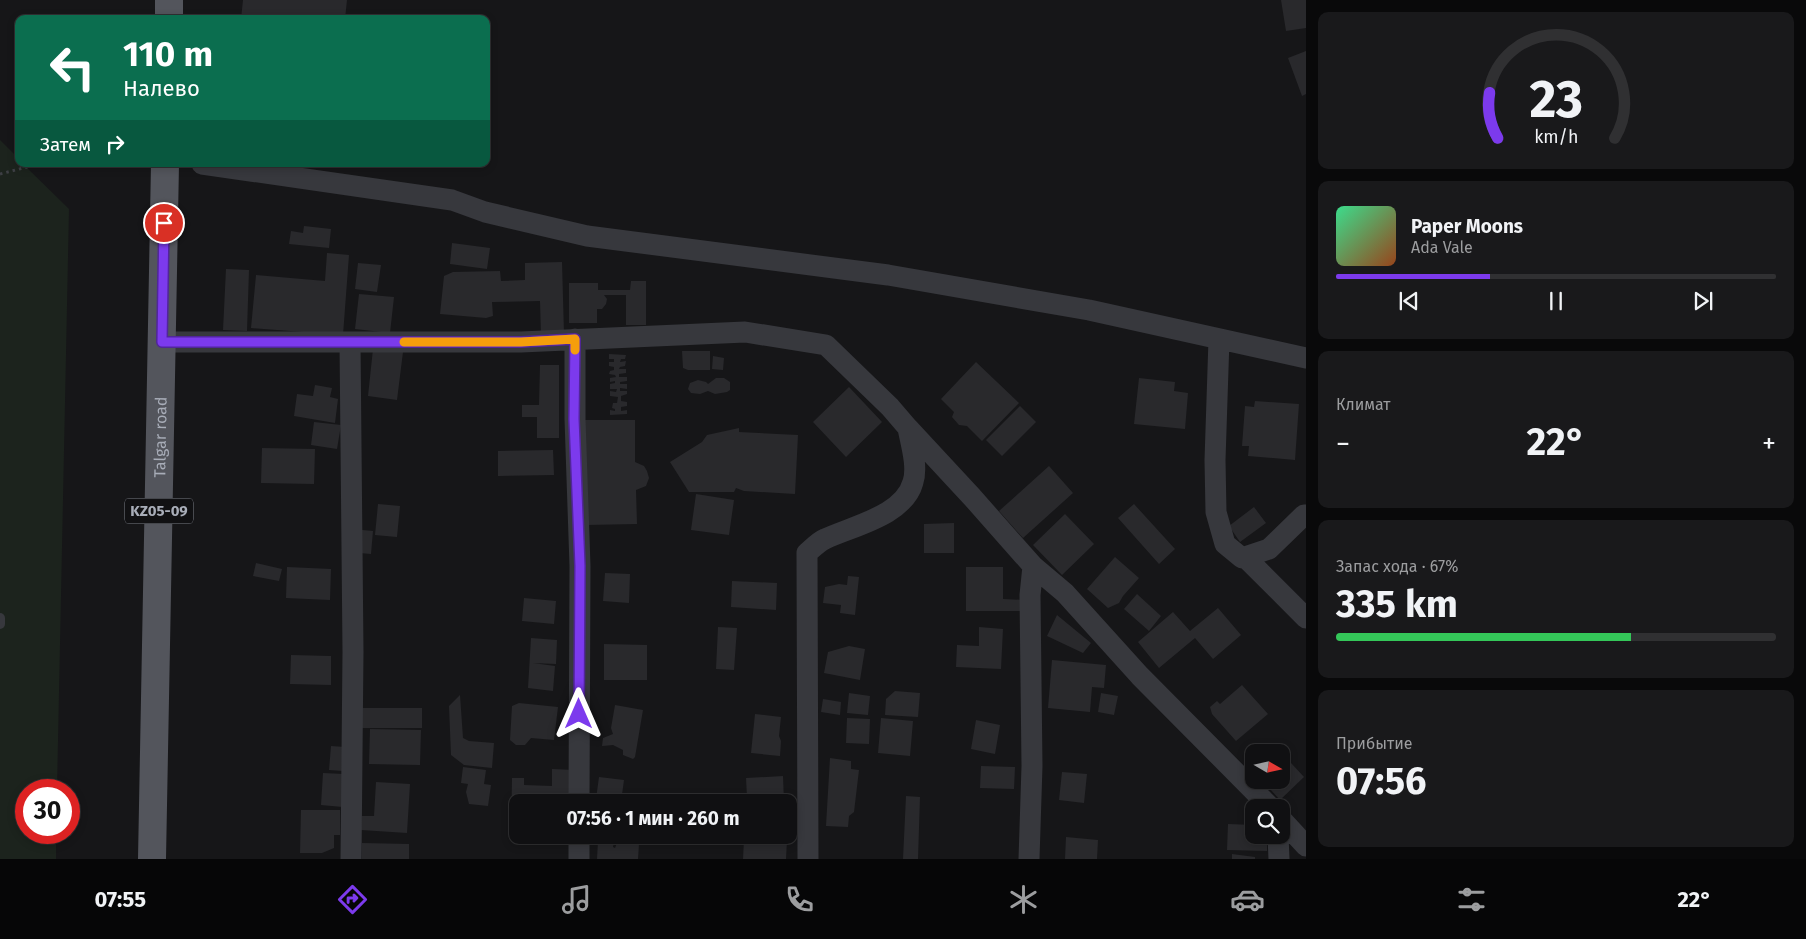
<!DOCTYPE html>
<html lang="ru">
<meta charset="utf-8">
<style>
:root{--surface:#101012;--page:#19191b;--text:#f1f3f6;--muted:#9c9d9f;--line:#303032;--accent:#7c3aed}
body{margin:0;font-family:"Fira Sans",sans-serif;background:var(--page);color:var(--text);height:100vh;display:flex;flex-direction:column;font-size:19px;white-space:nowrap}
*{box-sizing:border-box;margin:0}
p{font-size:16px;color:var(--muted)}
.icon{flex:none;width:28px;height:28px;fill:none;stroke:currentColor;stroke-width:2;stroke-linecap:round;stroke-linejoin:round}
.map{position:relative;flex:1;overflow:hidden}
.side{display:flex;flex-direction:column;gap:12px;padding:12px;background:#09090a;width:500px}
.side>*{flex:none}
.hud{position:absolute;left:15px;top:15px;width:475px;height:152px;border-radius:10px;box-shadow:0 2px 8px #0003,0 0 0 1px var(--line);background:#0b6e4f;color:#fff;overflow:hidden}
.needle{width:32px;rotate:99deg}
.controls{position:absolute;left:1245px;top:744px;display:grid;gap:10px}
.controls a{display:grid;place-items:center;width:45px;height:45px;border-radius:10px;background:var(--surface);box-shadow:0 2px 8px #0003,0 0 0 1px var(--line);font-size:25px}
.speed{position:absolute;left:15px;top:779px;display:flex;gap:10px;font-size:25px;font-weight:700;text-align:center}
.speed>*{display:grid;place-content:center;width:65px;height:65px;border-radius:50%;background:var(--surface);box-shadow:0 2px 8px #0003,0 0 0 1px var(--line);line-height:1}
.speed .limit{border:8px solid #d22;background:#fff;color:#111}
.pin{position:absolute;display:grid;place-items:center;width:42px;height:42px;color:#fff;margin:-21px;border:2px solid #fff;border-radius:50%;box-shadow:0 1px 5px #0007}
.me{position:absolute;width:55px;margin:-28px;rotate:0deg;stroke-linejoin:round;filter:drop-shadow(0 0 4px #0008)}
.turn{display:flex;align-items:center;gap:18px;height:105px;padding:0 25px;font-size:22px}
.turn .icon{width:65px;height:65px;stroke-width:2.5}
.turn b{display:block;font-size:35px;line-height:42px}
.then{display:flex;align-items:center;height:48px;padding:0 25px;background:#0003;gap:10px;font-size:19px}
.big{font-size:38px;font-weight:700;line-height:1.1}
.side .widget{flex:1;display:flex;flex-direction:column;justify-content:center;gap:8px;min-width:0;padding:0 18px;border-radius:10px;background:var(--page)}
.side .dial{align-items:center;gap:0}
.dial svg{height:130px;overflow:visible;fill:none;stroke:var(--line);stroke-width:7;stroke-linecap:round;text-anchor:middle}
.dial text{fill:var(--text);stroke:none}
.song{display:flex;align-items:center;gap:15px}
.cover{width:60px;height:60px;border-radius:8px;background:linear-gradient(135deg,hsl(150 70% 55%),hsl(20 70% 35%))}
.played{height:5px;border-radius:2px;background:linear-gradient(90deg,var(--accent) 35%,var(--line) 35%)}
.keys{display:flex;justify-content:space-around;direction:ltr}
.heat{display:flex;justify-content:space-between;align-items:center;font-size:28px;direction:ltr}
.charge{height:8px;border-radius:4px;background:linear-gradient(90deg,#34c759 67%,var(--line) 0)}
.trip{position:absolute;left:509px;top:794px;width:288px;height:50px;border-radius:10px;background:var(--surface);box-shadow:0 2px 8px #0003,0 0 0 1px var(--line);font-weight:700;line-height:50px;text-align:center}
.tab-bar{display:flex;height:80px;justify-content:space-around;align-items:center;background:#060607;color:var(--muted)}
.tab-bar .icon{width:35px;height:35px}
.tab-bar .selected{color:var(--accent)}
.tab-bar b{font-size:22px;color:var(--text)}
main{display:flex;flex:1;min-height:0}
.map>svg:first-child{display:block}
</style>
<main>
<div class="map">
<svg width="1306" height="859" viewBox="0 0 1306 859">
<rect width="100%" height="100%" fill="#161618"/>
<!-- green -->
<path fill="#1c231d" d="M0,140L19,159V164H23L69,209L57,790H26V832L56,833V859H0Z"/>
<!-- building -->
<path fill="#29292c" d="M243,0H347L345,19H241Z
M1281,0H1306V28L1286,31Z
M1306,51V94L1302,96L1288,58Z
M304,226L331,229L329,248L289,244L291,231L303,233Z
M452,243L490,248L487,269L450,264Z
M327,253L349,255L343,335L251,328L256,275L325,281Z
M562,262L564,334L541,335L540,301L492,302L493,316L486,318L440,314L444,276L453,272L500,271L501,281L525,280V263Z
M358,263L381,265L377,292L355,289Z
M226,269L249,270L247,331L223,330Z
M631,281H646V325H626V295H604L607,299L606,304L602,309H597V323H569V283H598V290H630Z
M359,294L394,297L390,333L355,329Z
M373,349L403,352L397,400L368,396Z
M682,351H710V370H688L683,368Z
M609,354L626,355L625,359H621L620,362L626,361L625,366L620,367L619,369H626V373L619,374V377H627V381L620,382V384H627V389L620,388V391H627V394L621,396V401L627,402V406L621,407V411L627,410V414L610,415V410L615,411V409L612,408L613,403H617L618,397L610,396V391L616,392L617,389H610V384L615,383V381L610,382V378L616,377L615,375L609,374L610,371L614,370V367L609,366V362H614V359H609Z
M713,356L724,358L723,370L712,369Z
M976,362L1019,403L982,441L967,426L959,425L952,417L954,412L941,399Z
M540,365H559V438H537V417H522V405H539Z
M716,378H724L730,382V390L727,392L715,394L708,391L700,394L691,393L688,389L690,383L698,380L706,382L708,384Z
M1139,378L1175,382L1174,391L1188,393L1185,429L1134,424Z
M315,385L332,388L330,397L338,399L335,423L294,416L297,394L313,396Z
M849,387L882,422L846,457L813,422Z
M1255,401L1299,404L1295,460L1248,456L1249,446H1242L1245,406L1254,407Z
M1020,406L1036,422L1002,456L986,440Z
M584,420H635V462L644,466L647,471L649,478L646,486L636,490L637,524L586,525Z
M314,422L341,425L337,449L311,445Z
M739,428V432L798,435L795,494L744,491L736,488L734,492H689L670,462L702,442L707,435Z
M262,448L315,449L314,484L261,483Z
M553,450L554,475L498,476V451Z
M1049,466L1073,493L1023,538L999,511Z
M696,494L734,500L729,535L691,530Z
M378,504L400,506L397,537L375,535Z
M1134,504L1175,549L1159,564L1118,518Z
M1254,507L1266,523L1240,542L1229,526Z
M1065,514L1094,544L1062,575L1033,545Z
M954,523V553H924V524Z
M362,530L373,531L371,554L360,553Z
M1115,557L1139,578L1123,596L1119,603L1108,608L1087,589Z
M256,563L282,569L279,581L253,576Z
M287,567L331,569L330,600L286,598Z
M966,567H1003V599L1026,600V611H966Z
M605,573L630,574L629,603L603,601Z
M848,576L859,577L855,615L840,613L841,605L823,603L825,587L839,584L847,585Z
M732,581L777,583L776,610L731,607Z
M1137,594L1161,616L1149,631L1124,609Z
M524,598L556,601L554,624L522,621Z
M1218,608L1241,635L1213,659L1195,638L1159,668L1138,642L1173,612L1190,631Z
M1057,615L1091,643L1083,653L1047,636Z
M718,627L737,628L734,670L716,669Z
M979,627L1003,629L1001,669L956,667L957,645L979,646Z
M531,638L557,640L556,664L533,663L555,666L553,691L528,688Z
M604,644L647,645V680H604Z
M849,646L865,649L860,680L824,673L828,652Z
M291,655L331,656V685L290,684Z
M1052,660L1106,665L1104,688L1092,687L1090,712L1048,708Z
M1242,685L1268,714L1236,741L1212,714L1210,707L1217,701L1220,704Z
M895,691L920,693L918,717L885,715L886,699Z
M849,693L870,696L868,715L847,713Z
M1101,693L1118,696L1114,715L1098,712Z
M460,695L463,738L469,741L494,743L492,768L464,765L451,755L449,706Z
M823,699L841,702L840,715L821,712Z
M519,703L558,707L554,740L531,738L525,745H516L510,740L512,706Z
M615,705L643,710L635,757L633,759L623,755V750L613,745L602,746L603,738L613,734L611,728Z
M360,708H422V728H360Z
M755,714L781,717L779,736L781,741L780,756L751,753Z
M847,718L870,719L869,744L846,743Z
M881,718L913,721L910,756L878,753Z
M976,720L1000,725L995,754L971,749Z
M370,729L421,730L420,765L369,764Z
M331,746L345,747L343,771L329,770Z
M1279,750L1304,777L1280,800L1262,780H1281V752H1277Z
M830,758L851,761V769L859,770L854,812L849,816L848,827L826,826Z
M981,766L1015,767L1014,789L980,788Z
M463,767L486,770L484,784L491,785L488,806L469,804L466,792L468,784L461,783Z
M552,769L574,770L573,802H518V835H570L568,839L511,837L512,778H524V785L552,786Z
M1062,772L1087,774L1084,803L1059,800Z
M323,773L344,774L343,807L321,805Z
M783,776L784,802H749L747,797L746,778Z
M599,777L624,780L621,802L596,799Z
M376,782L410,784L407,833L361,830L362,816H374Z
M906,796L920,797L918,859H903Z
M301,810H340V835H334V848L322,853H300Z
M1228,824L1254,825V835H1267V851L1227,850Z
M1066,837L1098,840L1097,859H1065Z
M744,839L787,840L786,859H743Z
M598,841L614,842L613,847L615,848L617,843L639,844L638,859H597Z
M362,843L409,844V859H362Z
M1232,854L1255,857V859H1232Z"/>
<g fill="none" stroke-linecap="round" stroke-linejoin="round">
<!-- path -->
<path stroke="#3d3f44" stroke-width="3" stroke-dasharray="2.5 4" stroke-linecap="butt" d="M0,174L39,164"/>
<!-- service -->
<path stroke="#37383d" stroke-width="10" d="M0,618V624"/>
<!-- minor -->
<path stroke="#37383d" stroke-width="21" d="M202,164L452,200L485,212L587,236L888,275L1089,310L1306,358
M575,339V419L580,566L579,802
M1219,339L1215,460L1216,512L1225,544L1242,558L1269,549L1304,515H1306
M162,342H521L745,332L826,345L890,407L908,428L972,497L1033,566L1065,593L1140,676L1271,808
M350,342L353,652L351,859
M1245,557L1306,618
M1281,819L1306,846
M579,835V859
M1278,835L1279,859
M808,859L807,553C812,549 818,542 825,539C852,526 904,516 913,482C918,467 911,444 908,428
M1029,859L1032,766L1030,595L1033,566"/>
<!-- primary -->
<g stroke="#53555c" stroke-width="28">
<path d="M169,19V0"/>
<path id="s1" d="M152,859L165,164"/>
</g>
</g>
<g fill="none" stroke-linecap="round" stroke-linejoin="round">
<!-- route casing -->
<g stroke="#51269a" stroke-width="12">
<path id="route" d="M164,223L162,342H521L575,339L574,419L580,566L579,714"/>
</g>
<!-- route -->
<use href="#route" stroke="#7c3aed" stroke-width="9"/>
<!-- slow -->
<path stroke="#f59e0b" stroke-width="9" d="M404,342H521L575,339V350"/>
</g>
<g text-anchor="middle" stroke-width="5" stroke-linejoin="round" paint-order="stroke">
<!-- shield labels -->
<rect fill="#111113" stroke="#7b7e86" stroke-width="1" x="125" y="498.5" width="68" height="25" rx="4"/>
<g font-size="15" font-weight="bold" fill="#a8adb8">
<text x="159" y="516">KZ05-09</text>
</g>
<!-- street labels -->
<g font-size="16" fill="#a8adb8" stroke="#111113">
<text dy="6" stroke="none"><textPath href="#s1" startOffset="422">Talgar road</textPath></text>
</g>
</g>
</svg>
<div class="controls">
<a><svg class="needle" viewBox="-14 -14 28 28"><path d="M0-13l5 13h-10z" fill="#e53935"/><path d="M0 13l5-13h-10z" fill="#9c9d9f"/></svg></a>
<a><svg class="icon" aria-label="search" viewBox="0 0 24 24"><circle cx="10" cy="10" r="6"/><path d="M15 15l6 6"/></svg></a>
</div>
<div class="speed"><div class="limit">30</div></div>
<div class="pin" style="left:164px;top:223px;background:#d93025"><svg class="icon" aria-label="arrive" viewBox="0 0 24 24"><path d="M6 21V4h12l-3 4 3 4H6"/></svg></div>
<svg class="me" style="left:579px;top:714px" viewBox="-20 -20 40 40"><path d="M0-17L14 15 0 8-14 15z" fill="#7c3aed" stroke="#fff" stroke-width="4"/></svg>
<div class="trip">07:56 · 1 мин · 260 m</div>
<div class="hud">
<div class="turn"><svg class="icon" aria-label="left" viewBox="0 0 24 24"><path d="M17 20v-9H6M10 6l-5 5 5 5"/></svg><div><b>110 m</b>Налево</div></div>
<div class="then">Затем<svg class="icon" aria-label="right" viewBox="0 0 24 24"><path d="M7 20v-9h11M14 6l5 5-5 5"/></svg></div>
</div>
</div>
<section class="side">
<div class="widget dial"><svg viewBox="0 0 100 80">
<path d="M14 69A42 42 0 1 1 86 69"/>
<path d="M14 69A42 42 0 0 1 9 41" stroke="#7c3aed"/>
<text x="50" y="56" font-size="32" font-weight="700">23</text>
<text x="50" y="72" font-size="11">km/h</text>
</svg></div>
<div class="widget">
<div class="song"><i class="cover"></i><div><b>Paper Moons</b><p>Ada Vale</p></div></div>
<div class="played"></div>
<div class="keys"><svg class="icon" aria-label="previous" viewBox="0 0 24 24"><path d="M18 5L8 12l10 7zM5 5v14"/></svg><svg class="icon" aria-label="pause" viewBox="0 0 24 24"><path d="M8 5v14M16 5v14"/></svg><svg class="icon" aria-label="next" viewBox="0 0 24 24"><path d="M6 5l10 7-10 7zM19 5v14"/></svg></div>
</div>
<div class="widget"><p>Климат</p>
<div class="heat"><a>−</a><b class="big">22°</b><a>+</a></div>
</div>
<div class="widget"><p>Запас хода · 67%</p><b class="big">335 km</b><div class="charge"></div></div>
<div class="widget"><p>Прибытие</p><b class="big">07:56</b></div>
</section>
</main>
<nav class="tab-bar">
<b>07:55</b>
<svg class="icon selected" aria-label="directions" viewBox="0 0 24 24"><path d="M12 3l9 9-9 9-9-9zM9 14v-3h6M13 9l2 2-2 2"/></svg>
<svg class="icon" aria-label="music" viewBox="0 0 24 24"><path d="M9 18V5l10-2v13"/><circle cx="6" cy="18" r="3"/><circle cx="16" cy="16" r="3"/></svg>
<svg class="icon" aria-label="phone" viewBox="0 0 24 24"><path d="M5 4h4l2 5-3 2q2 4 5 5l2-3 5 2v4C11 20 4 13 5 4z"/></svg>
<svg class="icon" aria-label="climate" viewBox="0 0 24 24"><path d="M12 3v18M4 7l16 10M4 17L20 7"/></svg>
<svg class="icon" aria-label="car" viewBox="0 0 24 24"><path d="M5 17H2v-5l4-1 3-4h7l3 4 3 1v5h-3M9 17h6M6 11h13"/><circle cx="7" cy="17" r="2"/><circle cx="17" cy="17" r="2"/></svg>
<svg class="icon" aria-label="filters" viewBox="0 0 24 24"><path d="M4 7h16M4 17h16"/><circle cx="9" cy="7" r="2"/><circle cx="15" cy="17" r="2"/></svg>
<b>22°</b>
</nav>
